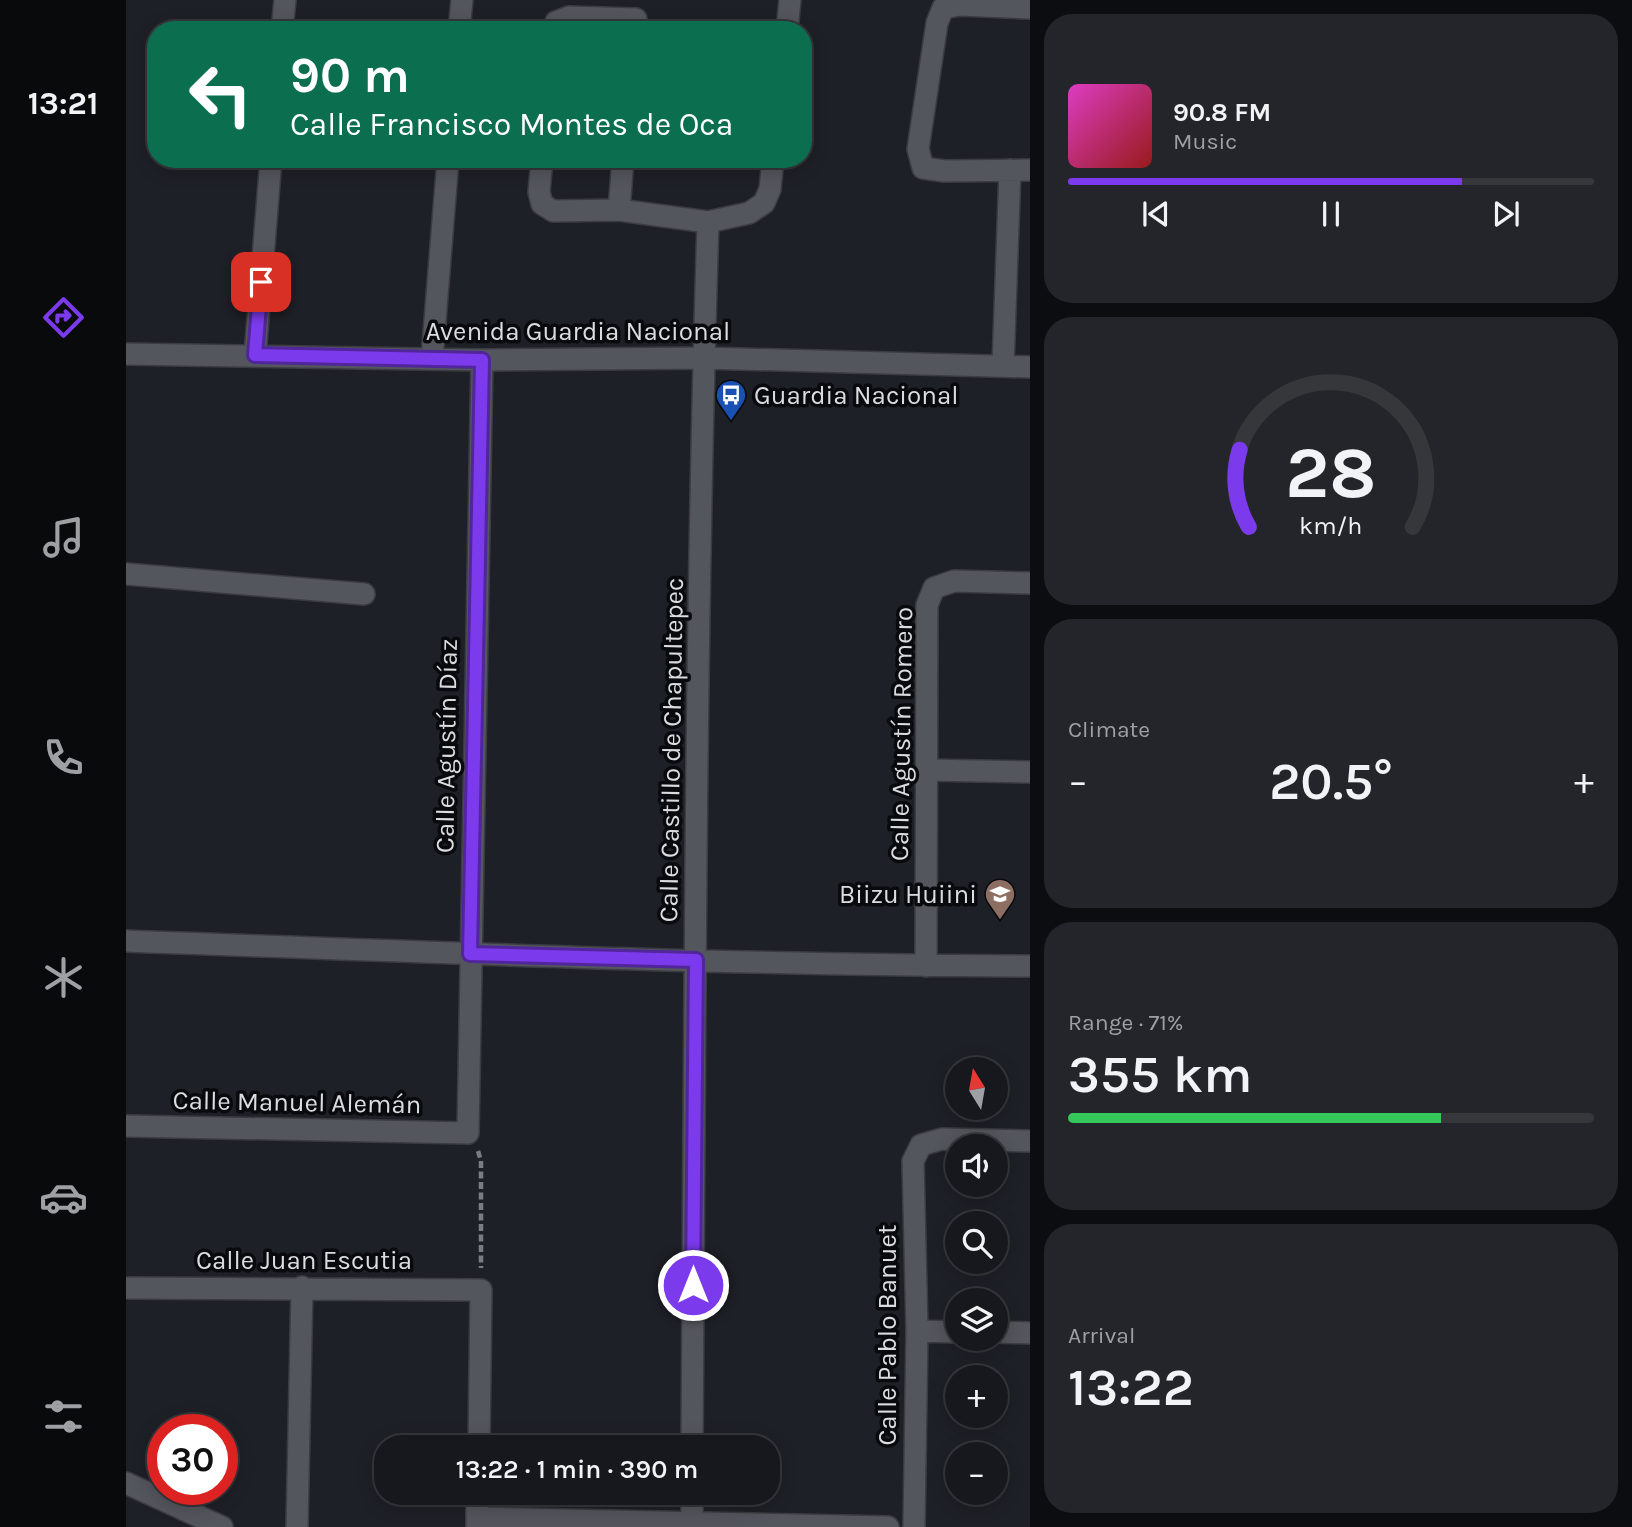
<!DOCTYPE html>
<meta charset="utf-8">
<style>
:root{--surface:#16181d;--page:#23252a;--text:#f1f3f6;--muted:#9ea0a4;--line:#35373b;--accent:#7c3aed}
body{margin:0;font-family:Karla,sans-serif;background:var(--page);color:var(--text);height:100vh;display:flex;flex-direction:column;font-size:26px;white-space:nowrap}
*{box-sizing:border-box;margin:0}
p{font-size:23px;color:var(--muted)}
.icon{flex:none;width:38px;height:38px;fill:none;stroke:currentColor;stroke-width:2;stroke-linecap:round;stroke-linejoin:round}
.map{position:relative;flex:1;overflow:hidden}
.drawer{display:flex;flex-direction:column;gap:14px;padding:14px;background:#0c0d10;width:602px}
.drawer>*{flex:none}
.top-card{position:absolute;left:21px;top:21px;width:665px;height:147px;border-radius:28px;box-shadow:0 4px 18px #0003,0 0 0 2px var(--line);background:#0b6e4f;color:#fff;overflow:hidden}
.needle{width:46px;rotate:349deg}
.buttons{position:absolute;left:819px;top:1057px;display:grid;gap:14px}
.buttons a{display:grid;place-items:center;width:63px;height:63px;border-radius:50%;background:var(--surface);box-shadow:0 4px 18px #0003,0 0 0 2px var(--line);font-size:35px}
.speed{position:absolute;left:21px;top:1414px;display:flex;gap:14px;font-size:35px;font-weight:700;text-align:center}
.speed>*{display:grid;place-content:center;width:91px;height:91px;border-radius:50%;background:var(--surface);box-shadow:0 4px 18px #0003,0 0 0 2px var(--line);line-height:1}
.speed .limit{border:10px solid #d22;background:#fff;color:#111}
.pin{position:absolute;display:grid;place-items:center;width:60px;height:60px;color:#fff;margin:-30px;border-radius:14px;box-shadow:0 4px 10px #0006}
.me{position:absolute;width:77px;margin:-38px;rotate:0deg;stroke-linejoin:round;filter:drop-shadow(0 0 5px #0008)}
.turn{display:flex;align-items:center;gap:24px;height:147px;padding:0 28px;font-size:32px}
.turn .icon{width:91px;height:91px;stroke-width:2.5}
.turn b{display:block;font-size:49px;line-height:60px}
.big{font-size:52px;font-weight:600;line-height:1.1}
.drawer .tile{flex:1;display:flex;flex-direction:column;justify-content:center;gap:10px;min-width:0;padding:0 24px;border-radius:28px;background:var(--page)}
.drawer .dial{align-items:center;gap:0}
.dial svg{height:182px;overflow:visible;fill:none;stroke:var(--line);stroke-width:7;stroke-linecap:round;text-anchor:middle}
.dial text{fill:var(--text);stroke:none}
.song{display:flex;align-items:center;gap:21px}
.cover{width:84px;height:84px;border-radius:10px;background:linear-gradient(135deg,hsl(310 70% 55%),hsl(0 70% 35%))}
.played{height:7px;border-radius:4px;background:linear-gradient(90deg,var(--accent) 75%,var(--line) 75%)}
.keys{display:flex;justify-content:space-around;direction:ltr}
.heat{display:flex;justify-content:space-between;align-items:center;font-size:38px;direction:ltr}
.charge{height:10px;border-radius:5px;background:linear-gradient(90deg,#34c759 71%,var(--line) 0)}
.trip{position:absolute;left:248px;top:1435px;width:406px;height:70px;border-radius:28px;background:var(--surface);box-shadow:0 4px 18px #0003,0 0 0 2px var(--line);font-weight:600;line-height:70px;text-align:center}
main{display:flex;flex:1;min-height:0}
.dock{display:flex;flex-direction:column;width:126px;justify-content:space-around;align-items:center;background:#090a0c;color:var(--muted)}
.dock .icon{width:49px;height:49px}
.dock .active{color:var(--accent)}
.dock b{font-size:32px;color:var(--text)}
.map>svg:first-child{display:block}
</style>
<main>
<nav class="dock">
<b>13:21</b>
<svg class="icon active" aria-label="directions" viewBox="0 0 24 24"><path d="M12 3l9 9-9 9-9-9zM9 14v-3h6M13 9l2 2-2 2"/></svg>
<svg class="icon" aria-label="music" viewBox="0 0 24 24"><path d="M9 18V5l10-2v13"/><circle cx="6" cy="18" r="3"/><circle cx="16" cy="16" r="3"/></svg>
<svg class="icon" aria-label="phone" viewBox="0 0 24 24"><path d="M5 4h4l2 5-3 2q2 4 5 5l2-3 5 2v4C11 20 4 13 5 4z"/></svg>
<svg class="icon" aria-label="climate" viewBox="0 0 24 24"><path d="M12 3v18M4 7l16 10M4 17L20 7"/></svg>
<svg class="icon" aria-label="car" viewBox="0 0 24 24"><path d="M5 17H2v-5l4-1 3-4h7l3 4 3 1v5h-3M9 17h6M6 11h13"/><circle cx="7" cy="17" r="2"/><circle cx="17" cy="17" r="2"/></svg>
<svg class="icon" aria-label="filters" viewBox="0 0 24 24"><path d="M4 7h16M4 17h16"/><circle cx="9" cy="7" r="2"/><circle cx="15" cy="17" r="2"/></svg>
</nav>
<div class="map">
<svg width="904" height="1527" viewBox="0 0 904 1527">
<rect width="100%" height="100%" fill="#1e2027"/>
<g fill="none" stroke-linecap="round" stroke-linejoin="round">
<!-- minor casing -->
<g stroke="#3b3c41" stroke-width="24">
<path id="minor" d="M904,8L834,5L817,8L811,23L792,149L797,168L818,171L904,170
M156,30L159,0
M333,30L336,0
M428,30L430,22L443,17L510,19
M661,30L664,0
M416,159L413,192L416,204L427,211L493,210L582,222L623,213L638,203L644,189L647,159
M493,210L497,159
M0,354L356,360L578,358L904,367
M129,355L145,159
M306,358L322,159
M877,366L884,170
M0,574L238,594
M800,770L904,772
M0,941C301,952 603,965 904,966
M800,966L801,605L808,588L828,581L904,583
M0,1126L342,1133L356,360
M0,1288L355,1290L353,1447
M791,1331L831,1332
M870,1332L904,1333
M566,1447C569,1039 569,630 582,222
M0,1483L96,1527
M351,1518L762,1527
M171,1527L176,1287
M351,1527V1493
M566,1527V1493
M788,1527L791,1331L787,1161L795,1145L816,1139L904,1141"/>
</g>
<!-- path -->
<path stroke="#7b7c83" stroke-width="4.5" stroke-dasharray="7 3.5" stroke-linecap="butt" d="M352,1151L355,1161V1268"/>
<!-- minor -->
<use href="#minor" stroke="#54565d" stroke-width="21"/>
</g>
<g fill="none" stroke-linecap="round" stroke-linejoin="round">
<!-- route casing -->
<g stroke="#51269a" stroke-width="18">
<path id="route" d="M135,282L129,355L356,360L344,954L570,960L567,1285"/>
</g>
<!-- route -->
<use href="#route" stroke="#7c3aed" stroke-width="12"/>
</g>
<!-- icons -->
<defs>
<g id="bus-pin" transform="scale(1.575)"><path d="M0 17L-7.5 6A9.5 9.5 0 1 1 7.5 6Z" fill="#1a4fb4" stroke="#090a0d"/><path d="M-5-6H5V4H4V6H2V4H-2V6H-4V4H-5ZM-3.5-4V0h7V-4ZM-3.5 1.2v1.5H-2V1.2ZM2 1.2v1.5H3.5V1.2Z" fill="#fff"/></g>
<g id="school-pin" transform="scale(1.575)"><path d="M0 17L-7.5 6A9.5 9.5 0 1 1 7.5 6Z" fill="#8d6e63" stroke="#090a0d"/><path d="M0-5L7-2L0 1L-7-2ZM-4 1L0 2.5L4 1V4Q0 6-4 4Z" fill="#fff"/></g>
</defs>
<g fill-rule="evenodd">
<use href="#bus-pin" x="605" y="395"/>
<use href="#school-pin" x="874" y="894"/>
</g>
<g text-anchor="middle" stroke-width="7" stroke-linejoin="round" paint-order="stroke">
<!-- street labels -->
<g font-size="26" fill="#dbdce1" stroke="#090a0d">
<text x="452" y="340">Avenida Guardia Nacional</text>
<text transform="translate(775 734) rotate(-89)" y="9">Calle Agustín Romero</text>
<text transform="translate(320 746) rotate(-89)" y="9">Calle Agustín Díaz</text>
<text transform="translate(545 750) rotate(-89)" y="9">Calle Castillo de Chapultepec</text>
<text transform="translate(171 1102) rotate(1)" y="9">Calle Manuel Alemán</text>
<text x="178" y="1269">Calle Juan Escutia</text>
<text transform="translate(761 1335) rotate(-90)" y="9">Calle Pablo Banuet</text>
</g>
<!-- poi labels -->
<g font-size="26" fill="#dbdce1" stroke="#090a0d" text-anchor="start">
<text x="628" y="404">Guardia Nacional</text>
<text x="851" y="903" text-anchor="end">Biizu Huiini</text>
</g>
</g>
</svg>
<div class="buttons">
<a><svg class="needle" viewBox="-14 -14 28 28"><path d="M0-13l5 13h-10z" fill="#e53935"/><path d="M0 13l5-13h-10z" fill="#9ea0a4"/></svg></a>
<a><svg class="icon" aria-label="sound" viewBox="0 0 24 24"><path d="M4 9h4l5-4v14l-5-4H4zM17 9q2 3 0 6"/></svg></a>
<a><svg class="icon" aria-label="search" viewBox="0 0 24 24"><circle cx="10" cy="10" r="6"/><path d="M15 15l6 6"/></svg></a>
<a><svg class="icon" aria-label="layers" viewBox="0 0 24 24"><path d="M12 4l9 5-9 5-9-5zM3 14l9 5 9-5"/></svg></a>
<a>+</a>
<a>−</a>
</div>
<div class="speed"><div class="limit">30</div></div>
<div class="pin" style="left:135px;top:282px;background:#d93025"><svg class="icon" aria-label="arrive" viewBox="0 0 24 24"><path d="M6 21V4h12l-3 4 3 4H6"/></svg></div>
<svg class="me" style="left:567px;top:1285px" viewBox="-20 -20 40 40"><circle r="17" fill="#7c3aed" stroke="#fff" stroke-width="3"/><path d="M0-11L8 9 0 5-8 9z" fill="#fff"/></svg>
<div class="trip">13:22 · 1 min · 390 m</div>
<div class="top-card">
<div class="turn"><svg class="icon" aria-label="left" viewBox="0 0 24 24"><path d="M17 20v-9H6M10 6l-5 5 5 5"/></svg><div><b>90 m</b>Calle Francisco Montes de Oca</div></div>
</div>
</div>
<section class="drawer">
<div class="tile">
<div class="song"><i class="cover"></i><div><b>90.8 FM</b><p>Music</p></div></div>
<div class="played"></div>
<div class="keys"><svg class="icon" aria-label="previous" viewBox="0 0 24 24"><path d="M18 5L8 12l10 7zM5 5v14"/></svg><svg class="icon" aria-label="pause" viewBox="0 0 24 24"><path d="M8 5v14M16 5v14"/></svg><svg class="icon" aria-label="next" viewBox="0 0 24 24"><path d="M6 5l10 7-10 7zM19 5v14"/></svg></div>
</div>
<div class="tile dial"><svg viewBox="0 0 100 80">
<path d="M14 69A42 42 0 1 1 86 69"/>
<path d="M14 69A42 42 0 0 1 10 35" stroke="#7c3aed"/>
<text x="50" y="56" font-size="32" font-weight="700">28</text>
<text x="50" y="72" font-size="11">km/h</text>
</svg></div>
<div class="tile"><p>Climate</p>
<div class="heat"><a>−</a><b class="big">20.5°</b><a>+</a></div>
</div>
<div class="tile"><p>Range · 71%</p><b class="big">355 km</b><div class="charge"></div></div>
<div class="tile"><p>Arrival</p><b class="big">13:22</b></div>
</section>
</main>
